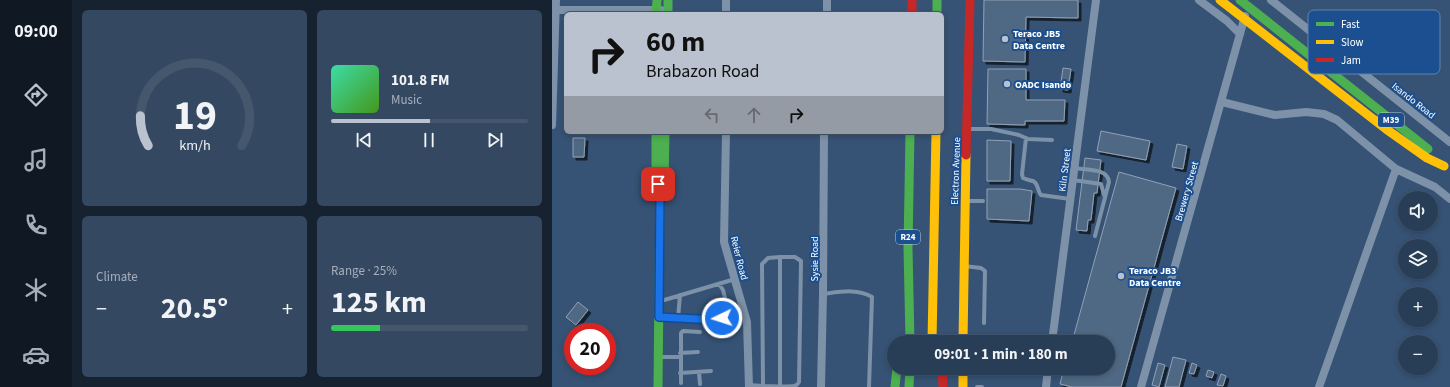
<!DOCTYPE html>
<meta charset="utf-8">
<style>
:root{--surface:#283e57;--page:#344961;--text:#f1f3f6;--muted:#a5aeba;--line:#44576d;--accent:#b9c2ce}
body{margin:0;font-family:"Source Sans 3",sans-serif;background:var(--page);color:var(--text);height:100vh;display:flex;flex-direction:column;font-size:15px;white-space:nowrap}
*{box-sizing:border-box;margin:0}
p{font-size:13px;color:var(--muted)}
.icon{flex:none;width:22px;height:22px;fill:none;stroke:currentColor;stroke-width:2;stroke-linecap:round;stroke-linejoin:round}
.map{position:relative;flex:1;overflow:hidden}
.details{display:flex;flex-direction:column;gap:10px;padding:10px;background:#162230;width:480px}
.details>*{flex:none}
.hud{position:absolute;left:12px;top:12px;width:380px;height:122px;border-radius:6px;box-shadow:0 2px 6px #0003,0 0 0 1px var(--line);background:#b9c2ce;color:#111;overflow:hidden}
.fabs{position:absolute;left:846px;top:191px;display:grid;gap:8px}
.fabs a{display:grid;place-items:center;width:40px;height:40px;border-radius:50%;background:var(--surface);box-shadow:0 2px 6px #0003,0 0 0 1px var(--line);font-size:20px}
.speed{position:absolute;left:12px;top:323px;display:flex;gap:8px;font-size:20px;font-weight:700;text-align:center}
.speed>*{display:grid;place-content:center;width:52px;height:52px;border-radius:50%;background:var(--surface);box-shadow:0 2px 6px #0003,0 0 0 1px var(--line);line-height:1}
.speed .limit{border:6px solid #d22;background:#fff;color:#111}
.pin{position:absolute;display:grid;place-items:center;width:34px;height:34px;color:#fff;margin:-17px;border-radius:8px;box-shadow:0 2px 6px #0006}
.me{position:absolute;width:44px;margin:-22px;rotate:266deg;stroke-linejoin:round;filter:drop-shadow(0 0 3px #0008)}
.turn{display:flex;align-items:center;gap:14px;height:84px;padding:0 16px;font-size:18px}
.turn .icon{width:52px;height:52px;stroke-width:2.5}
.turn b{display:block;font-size:28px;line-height:34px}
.lanes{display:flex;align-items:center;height:38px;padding:0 16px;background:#0003;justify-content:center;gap:20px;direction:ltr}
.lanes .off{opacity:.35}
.big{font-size:30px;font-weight:700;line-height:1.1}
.details .tile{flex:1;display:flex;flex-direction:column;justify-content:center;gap:6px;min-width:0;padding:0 14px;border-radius:6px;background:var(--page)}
.details .dial{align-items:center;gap:0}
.dial svg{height:104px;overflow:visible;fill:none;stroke:var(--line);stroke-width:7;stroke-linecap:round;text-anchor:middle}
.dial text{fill:var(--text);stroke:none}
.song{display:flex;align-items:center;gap:12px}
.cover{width:48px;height:48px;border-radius:6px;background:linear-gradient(135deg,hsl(160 70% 55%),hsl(100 70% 35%))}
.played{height:4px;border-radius:2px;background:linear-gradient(90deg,var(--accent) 50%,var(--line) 50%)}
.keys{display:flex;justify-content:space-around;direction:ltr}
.heat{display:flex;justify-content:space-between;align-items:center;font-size:22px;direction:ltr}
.charge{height:6px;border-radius:3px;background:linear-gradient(90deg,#34c759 25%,var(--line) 0)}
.details .tiles{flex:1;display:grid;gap:10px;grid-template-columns:repeat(2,1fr)}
.trip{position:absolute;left:335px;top:335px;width:228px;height:40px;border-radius:20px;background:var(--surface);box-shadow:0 2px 6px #0003,0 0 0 1px var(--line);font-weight:700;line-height:40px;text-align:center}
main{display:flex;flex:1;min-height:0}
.menu{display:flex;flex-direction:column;width:72px;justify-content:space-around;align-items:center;background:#101923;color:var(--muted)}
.menu .icon{width:28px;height:28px}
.menu .on{color:var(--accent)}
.menu b{font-size:18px;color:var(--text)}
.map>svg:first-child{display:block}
</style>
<main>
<nav class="menu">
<b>09:00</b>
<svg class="icon on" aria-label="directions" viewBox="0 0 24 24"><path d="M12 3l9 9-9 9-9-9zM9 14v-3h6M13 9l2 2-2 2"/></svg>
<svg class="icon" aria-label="music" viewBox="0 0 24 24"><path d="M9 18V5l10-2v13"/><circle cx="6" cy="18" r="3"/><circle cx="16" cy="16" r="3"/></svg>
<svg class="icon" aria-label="phone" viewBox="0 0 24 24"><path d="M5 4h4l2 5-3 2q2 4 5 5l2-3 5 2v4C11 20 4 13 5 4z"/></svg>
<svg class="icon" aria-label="climate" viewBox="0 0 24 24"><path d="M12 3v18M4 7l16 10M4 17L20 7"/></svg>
<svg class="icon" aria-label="car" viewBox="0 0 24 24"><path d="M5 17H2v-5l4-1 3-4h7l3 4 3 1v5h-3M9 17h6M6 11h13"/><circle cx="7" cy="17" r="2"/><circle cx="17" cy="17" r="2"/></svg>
</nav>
<section class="details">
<div class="tiles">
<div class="tile dial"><svg viewBox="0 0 100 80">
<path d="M14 69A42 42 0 1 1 86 69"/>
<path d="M14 69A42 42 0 0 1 8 46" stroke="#b9c2ce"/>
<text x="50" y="56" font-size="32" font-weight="700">19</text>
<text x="50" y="72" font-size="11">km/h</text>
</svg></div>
<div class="tile">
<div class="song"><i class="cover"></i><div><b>101.8 FM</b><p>Music</p></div></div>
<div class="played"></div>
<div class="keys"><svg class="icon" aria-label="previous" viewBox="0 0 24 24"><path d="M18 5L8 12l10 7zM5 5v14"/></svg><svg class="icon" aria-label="pause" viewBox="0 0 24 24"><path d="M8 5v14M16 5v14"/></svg><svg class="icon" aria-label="next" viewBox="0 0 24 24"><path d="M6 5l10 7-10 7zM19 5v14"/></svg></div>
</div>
<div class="tile"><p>Climate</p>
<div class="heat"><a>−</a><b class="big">20.5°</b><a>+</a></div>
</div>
<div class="tile"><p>Range · 25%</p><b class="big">125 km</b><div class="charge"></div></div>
</div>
</section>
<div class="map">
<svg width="898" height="387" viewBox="0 0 898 387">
<defs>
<filter id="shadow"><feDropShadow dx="3" dy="3" stdDeviation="0" flood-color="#0009"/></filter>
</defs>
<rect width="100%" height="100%" fill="#365274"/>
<!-- building -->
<path fill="#506783" stroke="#92a2b6" filter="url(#shadow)" d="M432,0H526V18L474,17L473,62L431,61Z
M511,68L519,69L516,90L508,89Z
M436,69H474V100H513L512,121H473V125L435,124Z
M549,131L598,141L594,160L545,151Z
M21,138H33L32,157H21Z
M435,140L459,141L458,181H435Z
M625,144L635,146L631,169L620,167Z
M533,158L549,160L545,193H542L539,220H536L535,231L524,230Z
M567,172L624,188L569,387H520L508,384L512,368H556V342H520Z
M435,189H468L480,191L477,221L435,219Z
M26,302L36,310L24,325L14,317Z
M432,337H446V338H472V340H482V342H432Z
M621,357L634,360L627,387H613Z
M606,363L613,365L607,387L600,385Z
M640,363L645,365L642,374L637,373Z
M656,370L662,372L660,378L654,376Z
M669,374L674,376L671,386L665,385Z"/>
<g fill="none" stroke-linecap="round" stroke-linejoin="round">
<!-- lane -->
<path stroke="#7d92a8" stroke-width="4" d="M415,129H439L467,135L476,139L500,140
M474,138L470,174L471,178C475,180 478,180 481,181C487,184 485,191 489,195L518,199
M522,168C534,170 556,168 557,182L543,236
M521,180L549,184L552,195
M415,201H431
M412,266L429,268L433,271L432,323
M271,294C287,292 306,288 320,297L317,387
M109,301L183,279
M107,317L164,320L173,315L176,310L171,290L167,284
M126,318L128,295
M431,342V339
M128,353L146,352
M109,357H128
M413,368L444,370
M147,372L148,384
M128,373L159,371
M129,383V333L131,331L148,332
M197,385C207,386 234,387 242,386C245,385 245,385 247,382L249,261L243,257H228L216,258L210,264L211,386
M228,386V257
M425,387H430"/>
<!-- street -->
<path stroke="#7d92a8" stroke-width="8" d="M647,0L675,21L688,34
M719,0L898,142
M0,10H109
M174,14V0
M275,14V0
M670,102L723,115L754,112L772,114L785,120L844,169L883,187L898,199
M0,125L4,0
M174,132L172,242L195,322L197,387
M500,342L544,0
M269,387L271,294L272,132
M494,387L496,368
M589,387L693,16
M767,387L844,169"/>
<!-- fast -->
<path stroke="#4caf50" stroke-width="9" d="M116,0V14
M385,0V14
M688,0L876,149
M104,14L105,0
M104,132V170L108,193L106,387
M358,132L356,248L358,342
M112,182L113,132
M343,387L345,368
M357,387L358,368"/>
<!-- slow -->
<path stroke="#ffc107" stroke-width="9" d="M668,0L834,129L875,158L892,166
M380,342L384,132
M411,342L414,155
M411,368V387"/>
<!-- jam -->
<path stroke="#c62828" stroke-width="9" d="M360,0V14
M414,155L418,0
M390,368L391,387"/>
</g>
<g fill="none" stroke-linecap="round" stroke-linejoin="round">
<!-- route casing -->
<g stroke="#114b97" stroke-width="10">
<path id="route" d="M106,184L108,193L107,317L164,320L170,318"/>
</g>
<!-- route -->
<use href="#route" stroke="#1a73e8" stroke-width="7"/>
</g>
<!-- markers -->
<g fill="#b9c2ce" stroke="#1b4f8f" stroke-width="1.5">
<circle cx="453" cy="39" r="4"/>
<circle cx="455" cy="84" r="4"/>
<circle cx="569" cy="276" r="4"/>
</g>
<g text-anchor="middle" stroke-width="4" stroke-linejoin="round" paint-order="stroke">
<!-- shield labels -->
<g fill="#1b4f8f" stroke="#bbcadd" stroke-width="1">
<rect x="826" y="113" width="26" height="14" rx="3"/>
<rect x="344" y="230" width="24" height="14" rx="3"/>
</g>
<g font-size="9" font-weight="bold" fill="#fff">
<text x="839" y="123">M39</text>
<text x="356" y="240">R24</text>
</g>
<!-- poi labels -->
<g font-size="10" font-weight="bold" fill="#fff" stroke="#1b4f8f" text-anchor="start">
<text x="461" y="37">Teraco JB5<tspan x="461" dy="12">Data Centre</tspan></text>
<text x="463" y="88">OADC Isando</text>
<text x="577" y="274">Teraco JB3<tspan x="577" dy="12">Data Centre</tspan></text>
</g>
<!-- street labels -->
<g font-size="10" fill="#fff" stroke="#1b4f8f">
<text transform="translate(862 100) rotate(38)" y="4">Isando Road</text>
<text transform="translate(512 170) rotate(-83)" y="4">Kiln Street</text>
<text transform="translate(403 171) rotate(-88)" y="4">Electron Avenue</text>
<text transform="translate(634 191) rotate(-74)" y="4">Brewery Street</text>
<text transform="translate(188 258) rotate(76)" y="4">Reier Road</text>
<text transform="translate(262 259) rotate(-90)" y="4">Sysie Road</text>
</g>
</g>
<!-- legend -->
<rect x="756" y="10" width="132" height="64" rx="6" fill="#1b4f8f" stroke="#5f84b1" stroke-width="1"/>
<rect x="764" y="22" width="18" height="4" fill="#4caf50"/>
<rect x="764" y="40" width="18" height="4" fill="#ffc107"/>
<rect x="764" y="58" width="18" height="4" fill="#c62828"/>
<g font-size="11" fill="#fff">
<text x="789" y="28">Fast</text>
<text x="789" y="46">Slow</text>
<text x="789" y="64">Jam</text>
</g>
</svg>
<div class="fabs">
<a><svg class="icon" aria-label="sound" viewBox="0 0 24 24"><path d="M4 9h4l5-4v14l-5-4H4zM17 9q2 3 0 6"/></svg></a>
<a><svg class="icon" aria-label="layers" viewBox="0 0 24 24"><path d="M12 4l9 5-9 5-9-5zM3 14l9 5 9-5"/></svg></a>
<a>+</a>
<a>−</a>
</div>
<div class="speed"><div class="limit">20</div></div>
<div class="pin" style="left:106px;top:184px;background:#d93025"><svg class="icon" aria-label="arrive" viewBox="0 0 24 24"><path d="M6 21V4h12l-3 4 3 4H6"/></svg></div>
<svg class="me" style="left:170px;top:318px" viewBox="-20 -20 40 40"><circle r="17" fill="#1a73e8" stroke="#fff" stroke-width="3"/><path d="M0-11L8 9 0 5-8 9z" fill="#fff"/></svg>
<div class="trip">09:01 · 1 min · 180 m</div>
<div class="hud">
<div class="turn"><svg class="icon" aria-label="right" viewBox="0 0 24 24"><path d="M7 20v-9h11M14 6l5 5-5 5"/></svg><div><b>60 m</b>Brabazon Road</div></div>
<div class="lanes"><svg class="icon off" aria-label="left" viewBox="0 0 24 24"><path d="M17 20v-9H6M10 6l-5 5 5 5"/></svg><svg class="icon off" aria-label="ahead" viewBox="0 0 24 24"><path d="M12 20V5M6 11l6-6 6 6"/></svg><svg class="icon" aria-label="right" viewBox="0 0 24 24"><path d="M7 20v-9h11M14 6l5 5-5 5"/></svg></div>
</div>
</div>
</main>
